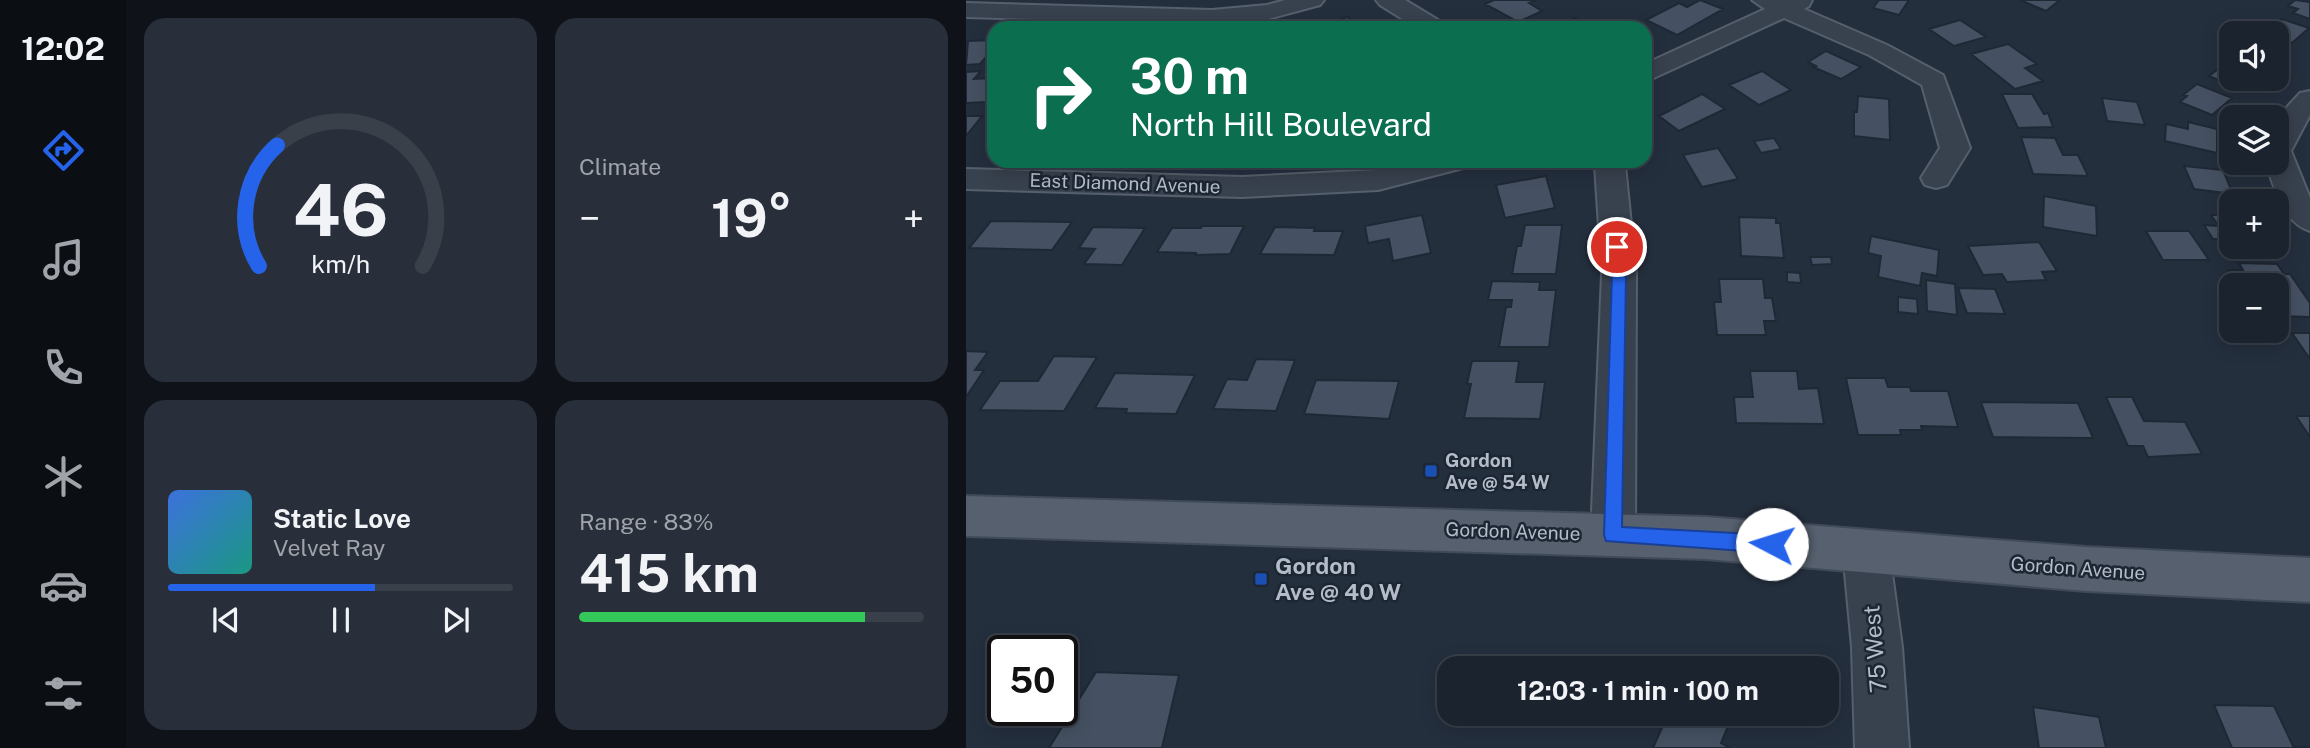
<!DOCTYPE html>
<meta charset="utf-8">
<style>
:root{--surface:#1b232e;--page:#282f3a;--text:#f1f3f6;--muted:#a0a4aa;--line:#39404a;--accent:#2563eb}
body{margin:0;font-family:"Public Sans",sans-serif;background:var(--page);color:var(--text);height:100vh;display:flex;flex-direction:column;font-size:26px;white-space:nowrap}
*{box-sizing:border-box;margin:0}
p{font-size:23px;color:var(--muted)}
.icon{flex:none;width:38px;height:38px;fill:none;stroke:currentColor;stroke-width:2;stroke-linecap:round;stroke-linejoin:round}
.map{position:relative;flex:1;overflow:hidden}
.side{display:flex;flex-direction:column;gap:18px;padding:18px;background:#0f1319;width:840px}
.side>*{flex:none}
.hud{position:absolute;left:21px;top:21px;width:665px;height:147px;border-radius:21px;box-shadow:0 4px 18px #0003,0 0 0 2px var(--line);background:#0b6e4f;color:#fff;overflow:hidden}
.buttons{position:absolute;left:1253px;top:21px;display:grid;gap:14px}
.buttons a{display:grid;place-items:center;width:70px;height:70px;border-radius:14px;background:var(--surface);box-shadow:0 4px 18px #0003,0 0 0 2px var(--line);font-size:35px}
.speed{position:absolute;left:21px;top:635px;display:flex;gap:14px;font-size:35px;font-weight:700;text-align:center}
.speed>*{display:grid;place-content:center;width:91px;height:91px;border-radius:50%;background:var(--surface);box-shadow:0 4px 18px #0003,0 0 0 2px var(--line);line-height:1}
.speed .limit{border:4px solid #111;border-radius:10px;background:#fff;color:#111}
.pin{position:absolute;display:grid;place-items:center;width:60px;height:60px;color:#fff;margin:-30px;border:4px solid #fff;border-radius:50%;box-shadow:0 2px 7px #0007}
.me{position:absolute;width:77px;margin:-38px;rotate:275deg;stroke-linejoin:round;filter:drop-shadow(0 0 5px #0008)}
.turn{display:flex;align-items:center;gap:24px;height:147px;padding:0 28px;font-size:32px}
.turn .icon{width:91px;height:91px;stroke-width:2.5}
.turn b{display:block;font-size:49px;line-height:60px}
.big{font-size:52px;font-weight:700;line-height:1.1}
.side .widget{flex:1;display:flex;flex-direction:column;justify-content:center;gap:10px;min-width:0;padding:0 24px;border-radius:21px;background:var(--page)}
.side .dial{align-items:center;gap:0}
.dial svg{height:182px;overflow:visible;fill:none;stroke:var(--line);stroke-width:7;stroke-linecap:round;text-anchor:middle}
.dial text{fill:var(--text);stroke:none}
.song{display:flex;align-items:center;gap:21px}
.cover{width:84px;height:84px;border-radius:10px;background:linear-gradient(135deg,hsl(220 70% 55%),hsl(170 70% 35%))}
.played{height:7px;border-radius:4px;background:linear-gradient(90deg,var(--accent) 60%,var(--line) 60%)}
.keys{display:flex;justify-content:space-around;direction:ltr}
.heat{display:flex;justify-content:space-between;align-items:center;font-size:38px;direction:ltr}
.charge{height:10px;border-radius:5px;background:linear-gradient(90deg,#34c759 83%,var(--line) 0)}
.side .tiles{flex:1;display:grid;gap:18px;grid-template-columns:repeat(2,1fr)}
.trip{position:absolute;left:471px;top:656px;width:402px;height:70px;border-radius:21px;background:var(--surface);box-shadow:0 4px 18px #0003,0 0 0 2px var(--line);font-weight:700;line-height:70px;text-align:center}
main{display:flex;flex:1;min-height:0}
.tab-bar{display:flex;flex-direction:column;width:126px;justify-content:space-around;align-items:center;background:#0b0e12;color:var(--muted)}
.tab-bar .icon{width:49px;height:49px}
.tab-bar .active{color:var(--accent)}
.tab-bar b{font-size:32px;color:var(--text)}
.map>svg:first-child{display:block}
</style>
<main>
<nav class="tab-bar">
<b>12:02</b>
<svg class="icon active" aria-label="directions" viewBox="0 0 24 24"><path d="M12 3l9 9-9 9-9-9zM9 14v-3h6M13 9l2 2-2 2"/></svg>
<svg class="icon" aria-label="music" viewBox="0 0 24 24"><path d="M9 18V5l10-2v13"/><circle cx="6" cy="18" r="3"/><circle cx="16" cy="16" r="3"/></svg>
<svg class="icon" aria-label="phone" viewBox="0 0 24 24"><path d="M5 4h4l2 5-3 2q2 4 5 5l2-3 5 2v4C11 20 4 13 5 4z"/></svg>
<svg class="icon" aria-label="climate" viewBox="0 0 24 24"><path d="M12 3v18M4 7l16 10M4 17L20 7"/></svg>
<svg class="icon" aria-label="car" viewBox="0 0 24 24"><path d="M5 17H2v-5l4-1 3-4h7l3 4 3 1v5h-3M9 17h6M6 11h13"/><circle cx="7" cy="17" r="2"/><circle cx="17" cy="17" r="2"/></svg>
<svg class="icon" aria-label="filters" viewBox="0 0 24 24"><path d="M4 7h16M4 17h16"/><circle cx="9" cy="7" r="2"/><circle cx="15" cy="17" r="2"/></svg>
</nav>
<section class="side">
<div class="tiles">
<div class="widget dial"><svg viewBox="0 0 100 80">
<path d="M14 69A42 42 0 1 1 86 69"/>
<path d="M14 69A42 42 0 0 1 22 16" stroke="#2563eb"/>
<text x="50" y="56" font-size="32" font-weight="700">46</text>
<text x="50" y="72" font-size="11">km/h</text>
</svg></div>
<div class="widget"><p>Climate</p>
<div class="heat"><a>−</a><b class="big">19°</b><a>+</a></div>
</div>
<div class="widget">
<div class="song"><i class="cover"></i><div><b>Static Love</b><p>Velvet Ray</p></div></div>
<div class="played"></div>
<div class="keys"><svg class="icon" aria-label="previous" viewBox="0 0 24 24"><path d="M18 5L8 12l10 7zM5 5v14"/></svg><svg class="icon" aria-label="pause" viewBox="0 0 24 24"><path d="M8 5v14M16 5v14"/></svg><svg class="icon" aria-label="next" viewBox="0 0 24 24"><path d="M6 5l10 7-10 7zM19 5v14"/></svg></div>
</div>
<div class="widget"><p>Range · 83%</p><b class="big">415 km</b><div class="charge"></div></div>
</div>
</section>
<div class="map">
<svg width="1344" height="748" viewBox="0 0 1344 748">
<rect width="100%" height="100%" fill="#242f3e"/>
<!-- building -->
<path fill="#455162" stroke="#1f2835" stroke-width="2" d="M528,0H565L568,1L563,3L576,11L552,22L519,4Z
M734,0L757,9L711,35L680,20L713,3L721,7Z
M913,0H943L933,15L907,8Z
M1054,0H1094L1080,11Z
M1329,0L1344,2V19L1327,13L1332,9L1322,6Z
M381,17L394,24L405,28L358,26Z
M609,18L627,27L591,28Z
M1316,19L1343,28L1326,43L1311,37V33H1299Z
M994,20L1020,37L988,46L963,29Z
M28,40V54L22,55L14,64L0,65L2,41Z
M1042,44L1071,64L1059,68L1077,81L1049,89L1005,54Z
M860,51L895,67L875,79L847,67L850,66L842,62Z
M1264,60L1265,79H1289L1280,86L1268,81L1264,85L1243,76Z
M15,71L8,79L28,78V92L20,102L0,103V72Z
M796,71L825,90L793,105L763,85Z
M1231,84L1266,98L1246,115L1214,102L1221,96L1217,95Z
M736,94L759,109L713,131L693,116Z
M1036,94H1066L1078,114L1082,113L1087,127L1052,128Z
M892,96L923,99L924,140L888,136V112H891Z
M1136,98L1171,102L1179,125L1141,121Z
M0,116H16L0,136Z
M1222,122L1251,129V153L1199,141L1200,124L1222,129Z
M1055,137L1089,138L1097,155H1112L1122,176L1067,174Z
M808,138L815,149L795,153L788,141Z
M752,148L772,179L736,187L717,155Z
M1218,166L1257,170L1267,194L1228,189Z
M580,176L589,208L539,218L530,185Z
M1078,196L1130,206L1131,236L1077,227Z
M456,215L465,253L427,261L423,239L402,243L399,226Z
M1245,215H1265V247H1303L1305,250H1267L1260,239H1247L1238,225L1253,226Z
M773,217L810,218V223H814L818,258L775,256Z
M25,221L106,222L86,250L3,248Z
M559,225H596L590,274H546L551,246H555Z
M236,226H278L264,254L229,255L230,253L191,252L206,228H235Z
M127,227L179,228L156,265L118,264L129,249L113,248Z
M309,227L349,228L348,231H377L368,255L294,254Z
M1180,231H1223L1243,260H1197Z
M905,236L973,250L971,276L956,273L954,286L912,277L915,256L902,253Z
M1073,242L1091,271L1076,272L1080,280L1041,282L1036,274L1017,275L1002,246Z
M844,257H865L866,264L846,265Z
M1273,263L1311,264L1318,274H1324L1344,303V317L1311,316V285H1271L1262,270H1277Z
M821,272L834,273L835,283L821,282Z
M753,279H797L799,298H806L810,321H798L800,335H751L748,302H755Z
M960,280L989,284L991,315L961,311Z
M526,281L574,282L573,290H590L583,347H533L540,307H545L546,300H522Z
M992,288L1029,289L1039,314L1001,313Z
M932,297L951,299L952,314L932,312Z
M1326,333H1344V359Z
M0,351L22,352L9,370H18L0,397Z
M88,356L131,357L98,411L14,410L34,381H72Z
M290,359L329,360L310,411L247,409L261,379L281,380Z
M506,361H553L550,382H579L574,419L498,418L505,384H501Z
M784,371H831L833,389L852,388L858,424L770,423L768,397H787Z
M149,373L229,375L210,414L160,413L161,409L129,408Z
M880,378H919L922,387H944L945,391H982L992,427L955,426L956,430H934L935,435H892Z
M350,380L433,381L423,419L338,414Z
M1140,397H1166L1178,421L1219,422L1236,454L1182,457L1177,446H1162Z
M1015,402L1112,403L1127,438L1027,437Z
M1330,416H1344V437Z
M130,672L213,675L196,748H83Z
M1248,705L1308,706L1327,746L1344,748H1266Z
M1067,707L1133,717L1140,748H1073Z
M702,714H755L765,719L755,743L764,748H687Z"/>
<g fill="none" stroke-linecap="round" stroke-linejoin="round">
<!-- minor casing -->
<g stroke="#565f6c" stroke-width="4">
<path id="minor" d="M319,0H358L354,5L302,19L246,24L0,17V3L246,10L301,5Z
M410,0H439L477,23L480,28H451L414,5Z
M786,0H846L843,6L838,9L921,45L977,75L1004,148L981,185L970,188L959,185L955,178L974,148L956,85L903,55L818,18L679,82V64L799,9Z
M1344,91V115L1325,151L1344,198V231C1317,223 1308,187 1300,163H1311L1313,116L1334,93Z
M449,161H501L497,168L412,190L276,197L0,189V169L276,177L412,170Z
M626,161H656L659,165L670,274L669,535L663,550L647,556L631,550L625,535L636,274L629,165Z
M900,530L916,536L923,551L936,647L943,748H889L886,647L877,551L884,536Z"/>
</g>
<!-- major casing -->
<g stroke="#414a57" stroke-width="4">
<path id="major" d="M0,496L740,517L1120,547L1344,558V602L1120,591L740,559L0,536Z"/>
</g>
<!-- minor -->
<use href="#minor" fill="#38414e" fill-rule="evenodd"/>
<!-- major -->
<use href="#major" fill="#56606e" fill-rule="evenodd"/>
</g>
<!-- route -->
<path fill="#2563eb" stroke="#184099" stroke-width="2" d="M651,242L658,247L660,274L656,527L806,535L813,538L815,544L813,550L806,553L640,541L638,535L646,274L644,247Z"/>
<!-- markers -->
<g fill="#1a4fb4" stroke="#1d2633" stroke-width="2.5">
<rect x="458" y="464" width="14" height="14" rx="3.5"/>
<rect x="288" y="572" width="14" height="14" rx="3.5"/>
</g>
<g text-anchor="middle" stroke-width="5" stroke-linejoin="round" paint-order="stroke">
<!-- street labels -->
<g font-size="19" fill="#b4bcc9" stroke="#1d2633">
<text transform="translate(159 183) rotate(2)" y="7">East Diamond Avenue</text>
<text transform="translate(547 531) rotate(2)" y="7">Gordon Avenue</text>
<text transform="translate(1112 568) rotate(4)" y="7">Gordon Avenue</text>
</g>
<!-- poi labels -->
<g font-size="19" font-weight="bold" fill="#b4bcc9" stroke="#1d2633" text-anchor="start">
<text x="479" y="467">Gordon<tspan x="479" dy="22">Ave @ 54 W</tspan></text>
</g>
<!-- near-poi labels -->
<g font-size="23" font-weight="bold" fill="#b4bcc9" stroke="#1d2633" text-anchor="start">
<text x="309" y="574">Gordon<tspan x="309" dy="26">Ave @ 40 W</tspan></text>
</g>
<!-- near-street labels -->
<g font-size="23" fill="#b4bcc9" stroke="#1d2633">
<text transform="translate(909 649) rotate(-95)" y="8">75 West</text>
</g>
</g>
</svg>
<div class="buttons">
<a><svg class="icon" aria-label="sound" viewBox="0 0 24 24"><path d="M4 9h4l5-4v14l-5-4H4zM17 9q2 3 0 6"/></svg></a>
<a><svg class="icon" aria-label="layers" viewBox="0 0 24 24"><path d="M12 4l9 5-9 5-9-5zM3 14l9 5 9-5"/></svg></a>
<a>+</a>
<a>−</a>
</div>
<div class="speed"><div class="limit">50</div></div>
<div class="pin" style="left:651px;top:247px;background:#d93025"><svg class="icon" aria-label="arrive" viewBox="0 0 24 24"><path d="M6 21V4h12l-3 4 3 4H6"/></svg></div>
<svg class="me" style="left:806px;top:544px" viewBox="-20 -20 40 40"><circle r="19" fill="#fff"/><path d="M0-13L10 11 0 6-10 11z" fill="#2563eb"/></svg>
<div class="trip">12:03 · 1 min · 100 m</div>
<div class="hud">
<div class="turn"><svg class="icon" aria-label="right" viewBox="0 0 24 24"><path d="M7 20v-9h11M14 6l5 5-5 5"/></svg><div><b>30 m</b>North Hill Boulevard</div></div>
</div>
</div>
</main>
